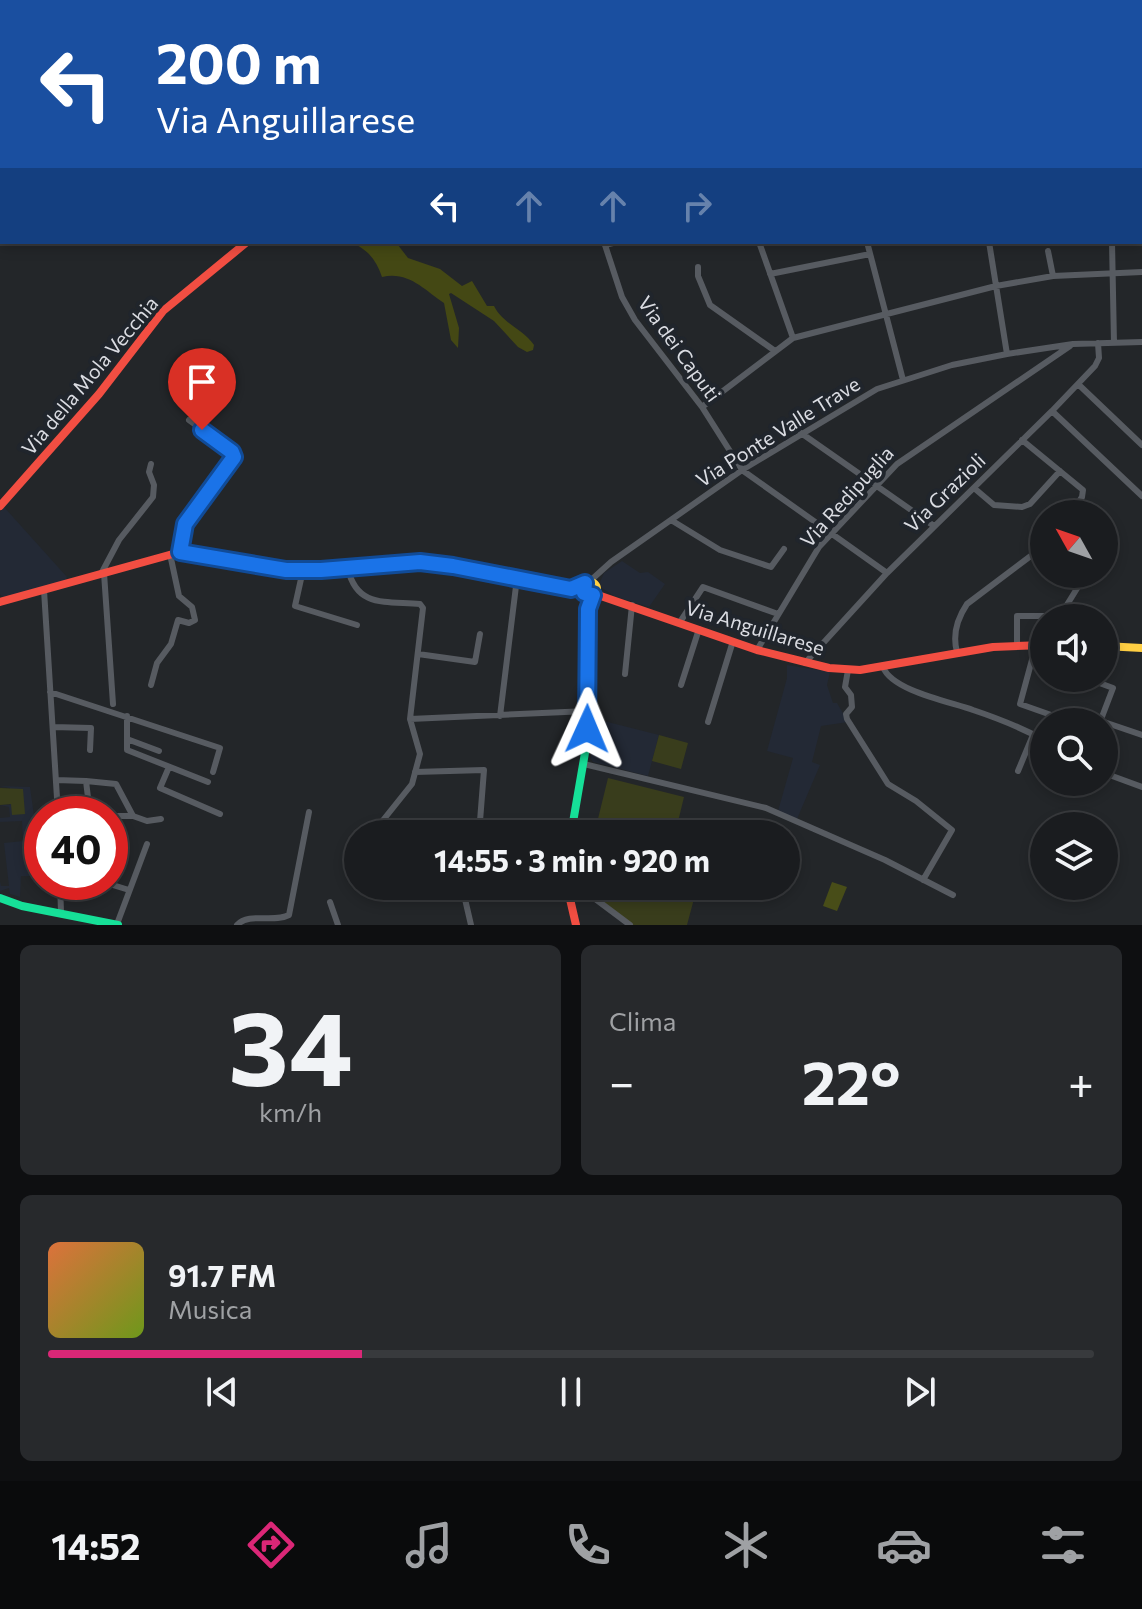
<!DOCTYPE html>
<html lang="it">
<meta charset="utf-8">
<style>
:root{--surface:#1a1c1f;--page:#27292c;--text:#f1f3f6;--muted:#9fa1a4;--line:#383a3d;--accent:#db2777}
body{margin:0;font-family:Commissioner,sans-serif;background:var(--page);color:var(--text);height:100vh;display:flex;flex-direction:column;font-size:30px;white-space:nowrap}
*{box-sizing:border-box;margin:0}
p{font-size:26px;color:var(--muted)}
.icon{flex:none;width:44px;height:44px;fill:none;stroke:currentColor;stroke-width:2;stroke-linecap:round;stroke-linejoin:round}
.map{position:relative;height:925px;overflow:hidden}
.panel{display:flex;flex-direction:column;gap:20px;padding:20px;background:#0e0f11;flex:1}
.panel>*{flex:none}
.guide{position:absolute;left:0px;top:0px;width:1142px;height:244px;box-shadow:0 4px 12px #0003,0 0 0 2px var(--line);background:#1a4fa0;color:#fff;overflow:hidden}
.needle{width:52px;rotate:310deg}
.controls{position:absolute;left:1030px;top:500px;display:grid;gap:16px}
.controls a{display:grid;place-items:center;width:88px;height:88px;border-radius:50%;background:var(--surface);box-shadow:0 4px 12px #0003,0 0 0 2px var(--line);font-size:40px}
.speed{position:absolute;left:24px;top:796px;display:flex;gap:16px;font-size:40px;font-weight:700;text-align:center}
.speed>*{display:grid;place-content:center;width:104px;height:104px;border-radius:50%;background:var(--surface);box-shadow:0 4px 12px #0003,0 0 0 2px var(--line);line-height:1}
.speed .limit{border:12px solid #d22;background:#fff;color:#111}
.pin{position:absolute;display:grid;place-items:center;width:68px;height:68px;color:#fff;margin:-82px -34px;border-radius:50% 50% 50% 0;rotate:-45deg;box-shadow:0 0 8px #0007}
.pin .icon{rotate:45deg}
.me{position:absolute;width:88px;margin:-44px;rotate:1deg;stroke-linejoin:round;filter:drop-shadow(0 0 6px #0008)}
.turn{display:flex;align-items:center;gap:28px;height:168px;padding:0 24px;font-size:36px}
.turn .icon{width:104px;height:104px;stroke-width:2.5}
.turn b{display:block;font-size:56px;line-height:68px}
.lanes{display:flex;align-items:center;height:76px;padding:0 24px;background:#0003;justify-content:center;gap:40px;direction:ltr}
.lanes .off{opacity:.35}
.big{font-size:60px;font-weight:700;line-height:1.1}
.panel .card{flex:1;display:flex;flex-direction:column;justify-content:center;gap:12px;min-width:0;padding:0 28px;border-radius:12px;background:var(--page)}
.panel .dial{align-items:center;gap:0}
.dial b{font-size:104px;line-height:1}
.song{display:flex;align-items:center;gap:24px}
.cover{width:96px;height:96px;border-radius:12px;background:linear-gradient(135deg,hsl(20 70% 55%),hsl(80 70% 35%))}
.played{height:8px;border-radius:4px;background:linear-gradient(90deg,var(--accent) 30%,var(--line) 30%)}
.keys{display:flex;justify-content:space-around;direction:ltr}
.heat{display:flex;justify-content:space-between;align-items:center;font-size:44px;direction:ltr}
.panel .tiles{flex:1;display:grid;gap:20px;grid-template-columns:1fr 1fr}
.card:last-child{grid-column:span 2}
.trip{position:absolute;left:344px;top:820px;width:456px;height:80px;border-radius:40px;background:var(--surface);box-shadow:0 4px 12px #0003,0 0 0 2px var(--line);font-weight:700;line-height:80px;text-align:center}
.tabs{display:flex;height:128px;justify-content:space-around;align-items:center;background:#0a0b0c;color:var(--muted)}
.tabs .icon{width:56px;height:56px}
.tabs .current{color:var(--accent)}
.tabs b{font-size:36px;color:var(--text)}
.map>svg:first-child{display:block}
</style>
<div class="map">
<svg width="1142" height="925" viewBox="0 0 1142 925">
<rect width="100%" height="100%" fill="#232629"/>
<!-- built -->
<path fill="#232935" d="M4,507L67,577L65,581L3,598L0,594V512Z
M622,561L640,573L648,572L665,584L649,607L614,596L602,588L600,582L604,573Z
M787,665L830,672L827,685L833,703H837L848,722L821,726L812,762L820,765L797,819L778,811L793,758L767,751L787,678Z
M592,718L659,735L648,776L593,762L591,759Z
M0,786L30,787L36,830L30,876H21L20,897L10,894L9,888L0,891V881L1,886H9L4,843L23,841L22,821L0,822V818L10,817L9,807L0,805H10V788Z"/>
<!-- green -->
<path fill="#393d1c" d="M659,735L688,743L681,769L652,761Z
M608,778L684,797L675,834H626L596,827Z
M0,788L23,789L25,814L12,815L11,804L0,805Z
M718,821L770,833V834H715Z
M580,886L597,889L598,886H673V888L695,895L687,925H633Z"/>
<!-- forest -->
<path fill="#444814" d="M348,242H399L398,245L408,258L440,269L462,286L472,281L487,306H494C503,324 522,328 534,345L533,350L527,352L518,347L494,321L451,293L449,294L459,328L458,348L451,340L444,303C424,290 409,271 382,277C376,259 366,247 348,242Z"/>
<!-- water -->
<path fill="#484d18" d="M832,882L847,887L837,911L823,906Z"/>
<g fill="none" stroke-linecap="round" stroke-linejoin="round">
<!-- river -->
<path stroke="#484d18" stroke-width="9" d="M896,0L906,2
M834,2L847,0
M924,2L930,0
M0,66L2,67"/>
<!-- street -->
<path stroke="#575b61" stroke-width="6" d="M59,0H72
M134,0L139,2
M328,0L329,2
M1140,211H1142
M604,242L622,297L635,320L702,407L742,470L887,573
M759,242L793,338
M867,242L903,380
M989,242L1007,354
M1112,242L1114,343
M605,245L617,242
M1048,251L1053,276
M698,267V276L710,305L775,351
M770,274L870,254
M1078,384L1142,445
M702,407L793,338L996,286L1053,276L1142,272
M1052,411L1142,496
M801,433L934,526
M1022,440L1083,490L1082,497L1071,514
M974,488L994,505L1022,507L1030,504L1060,471
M671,520L720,550L771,567L784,549
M180,552L185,524L234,457L229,449L189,420
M348,569C357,608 386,601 420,604L423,608L410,719L420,754L412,784L372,834
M303,570L295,606L357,625
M104,573L113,704
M101,574L119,540L153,497L154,485L149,472L151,464
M590,581L611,562L742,470L877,389L952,365L1007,354L1073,344L1142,342
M44,590L58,814
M680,622L703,587L778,614
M1036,645L1020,704L1071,722
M1017,646V616H1060L1086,574
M757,650L819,547L897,464L1070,346
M957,652C952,634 957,619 967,604L1044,546
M418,654L475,662L480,634
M1032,658L1044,662
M805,663L887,573L1052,411L1095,366L1099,358L1098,343
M883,667C892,691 951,702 973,710C997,718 1022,728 1044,740
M848,670L845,687L851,695L852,707L846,714L847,719L888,784L916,801L952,830L923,880
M625,674L632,605
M1086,678L1113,688L1100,722
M151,685L157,663L171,644L178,620L189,623L195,620L192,607L179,596L170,554
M681,685L699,629
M50,692L220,748L213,772
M127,716V750L208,782
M500,716L517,578
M410,719L588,711
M1101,721L1142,735
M708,722L733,641
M53,727L91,728L90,750
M127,739L159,751
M1104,742L1110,752L1104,770
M584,764L766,808L885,860L953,895
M169,767L160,788L220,814
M1018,771L1033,735
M415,772L484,770L479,834
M1104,773L1142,787
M56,780L86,781
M90,814L86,781L116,784L133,816H110
M133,816L147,821L161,819
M373,830L408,834
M60,882L61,912
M103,882L129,890
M468,886L465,899L471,925
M578,886L630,925
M330,902L338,925
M117,924L147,844
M237,925C249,912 274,923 289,915L309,812"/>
<!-- fast -->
<path stroke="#16e098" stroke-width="8" d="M571,834L586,747L587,595
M0,898L22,906L118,925"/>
<!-- slow -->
<path stroke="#ffcf43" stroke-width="8" d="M462,568L583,591
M583 589a7 7 0 1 1 14 0a7 7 0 1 1-14 0Z
M1104,646L1142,648"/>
<!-- jam -->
<path stroke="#f24e42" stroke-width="8" d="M437,2L439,0
M0,506L99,394L163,311L247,242
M595,594L757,650L829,668L860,670L993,647L1044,645
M0,602L180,552L286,570H321L420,562L462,568
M567,886L576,925"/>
</g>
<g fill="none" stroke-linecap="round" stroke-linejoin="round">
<!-- route casing -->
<g stroke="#114b97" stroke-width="20">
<path id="route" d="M202,430L232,452L234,457L185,524L180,552L286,570H321L420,562L453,566L571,589L585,583L584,593L593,595L588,609L587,729"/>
</g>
<!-- route -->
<use href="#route" stroke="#1a73e8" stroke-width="14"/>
</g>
<g text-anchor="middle" stroke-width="8" stroke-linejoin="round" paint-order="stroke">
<!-- street labels -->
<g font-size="20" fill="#dadce2" stroke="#20252c">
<text transform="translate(679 349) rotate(54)" y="7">Via dei Caputi</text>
<text transform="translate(90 376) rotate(-50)" y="7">Via della Mola Vecchia</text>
<text transform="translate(778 432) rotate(-32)" y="7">Via Ponte Valle Trave</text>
<text transform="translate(945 493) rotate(-44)" y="7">Via Grazioli</text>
<text transform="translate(847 497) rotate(-48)" y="7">Via Redipuglia</text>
<text transform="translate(755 628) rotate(17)" y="7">Via Anguillarese</text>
</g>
</g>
</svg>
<div class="controls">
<a><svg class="needle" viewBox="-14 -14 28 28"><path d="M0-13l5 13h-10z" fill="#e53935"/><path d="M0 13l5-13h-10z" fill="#9fa1a4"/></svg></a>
<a><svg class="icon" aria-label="sound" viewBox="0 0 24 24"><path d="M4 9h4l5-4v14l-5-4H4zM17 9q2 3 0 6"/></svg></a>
<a><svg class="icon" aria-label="search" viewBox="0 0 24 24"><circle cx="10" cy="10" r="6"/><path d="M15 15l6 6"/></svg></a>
<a><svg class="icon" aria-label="layers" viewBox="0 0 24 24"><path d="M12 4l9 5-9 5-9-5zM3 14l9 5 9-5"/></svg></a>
</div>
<div class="speed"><div class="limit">40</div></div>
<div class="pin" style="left:202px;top:430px;background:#d93025"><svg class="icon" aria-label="arrive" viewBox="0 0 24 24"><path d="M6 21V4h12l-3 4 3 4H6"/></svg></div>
<svg class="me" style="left:587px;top:729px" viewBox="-20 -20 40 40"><path d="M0-17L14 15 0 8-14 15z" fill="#1a73e8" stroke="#fff" stroke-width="4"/></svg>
<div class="trip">14:55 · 3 min · 920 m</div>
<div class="guide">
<div class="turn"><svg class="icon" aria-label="left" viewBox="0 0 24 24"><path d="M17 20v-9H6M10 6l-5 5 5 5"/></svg><div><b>200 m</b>Via Anguillarese</div></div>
<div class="lanes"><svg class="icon" aria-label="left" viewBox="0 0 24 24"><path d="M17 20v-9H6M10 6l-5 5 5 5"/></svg><svg class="icon off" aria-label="ahead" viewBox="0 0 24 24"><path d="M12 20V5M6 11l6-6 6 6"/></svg><svg class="icon off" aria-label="ahead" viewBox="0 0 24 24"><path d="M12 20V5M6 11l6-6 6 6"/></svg><svg class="icon off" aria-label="right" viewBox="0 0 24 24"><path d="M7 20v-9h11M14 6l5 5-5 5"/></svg></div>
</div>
</div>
<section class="panel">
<div class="tiles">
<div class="card dial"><b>34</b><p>km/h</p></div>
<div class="card"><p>Clima</p>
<div class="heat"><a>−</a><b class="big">22°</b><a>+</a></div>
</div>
<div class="card">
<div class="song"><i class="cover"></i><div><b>91.7 FM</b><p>Musica</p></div></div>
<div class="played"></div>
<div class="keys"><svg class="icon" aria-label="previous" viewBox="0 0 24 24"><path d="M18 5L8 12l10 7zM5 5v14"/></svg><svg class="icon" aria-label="pause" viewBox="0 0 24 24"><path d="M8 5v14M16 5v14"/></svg><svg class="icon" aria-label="next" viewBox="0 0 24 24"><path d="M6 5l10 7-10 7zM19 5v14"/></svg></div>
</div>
</div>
</section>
<nav class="tabs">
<b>14:52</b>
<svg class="icon current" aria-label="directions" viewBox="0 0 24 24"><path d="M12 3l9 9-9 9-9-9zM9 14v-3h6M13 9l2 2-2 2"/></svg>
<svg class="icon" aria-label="music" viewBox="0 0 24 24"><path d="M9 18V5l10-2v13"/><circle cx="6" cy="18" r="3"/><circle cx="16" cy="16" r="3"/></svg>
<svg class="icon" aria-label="phone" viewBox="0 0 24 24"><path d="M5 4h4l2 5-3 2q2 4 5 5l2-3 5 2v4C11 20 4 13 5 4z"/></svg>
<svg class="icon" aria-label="climate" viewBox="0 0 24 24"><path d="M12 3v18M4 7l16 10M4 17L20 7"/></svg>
<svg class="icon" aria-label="car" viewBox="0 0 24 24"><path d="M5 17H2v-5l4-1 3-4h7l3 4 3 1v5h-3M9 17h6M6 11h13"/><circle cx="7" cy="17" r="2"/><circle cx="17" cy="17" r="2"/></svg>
<svg class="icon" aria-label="filters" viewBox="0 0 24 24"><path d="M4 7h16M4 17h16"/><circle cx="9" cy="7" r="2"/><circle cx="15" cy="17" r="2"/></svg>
</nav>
